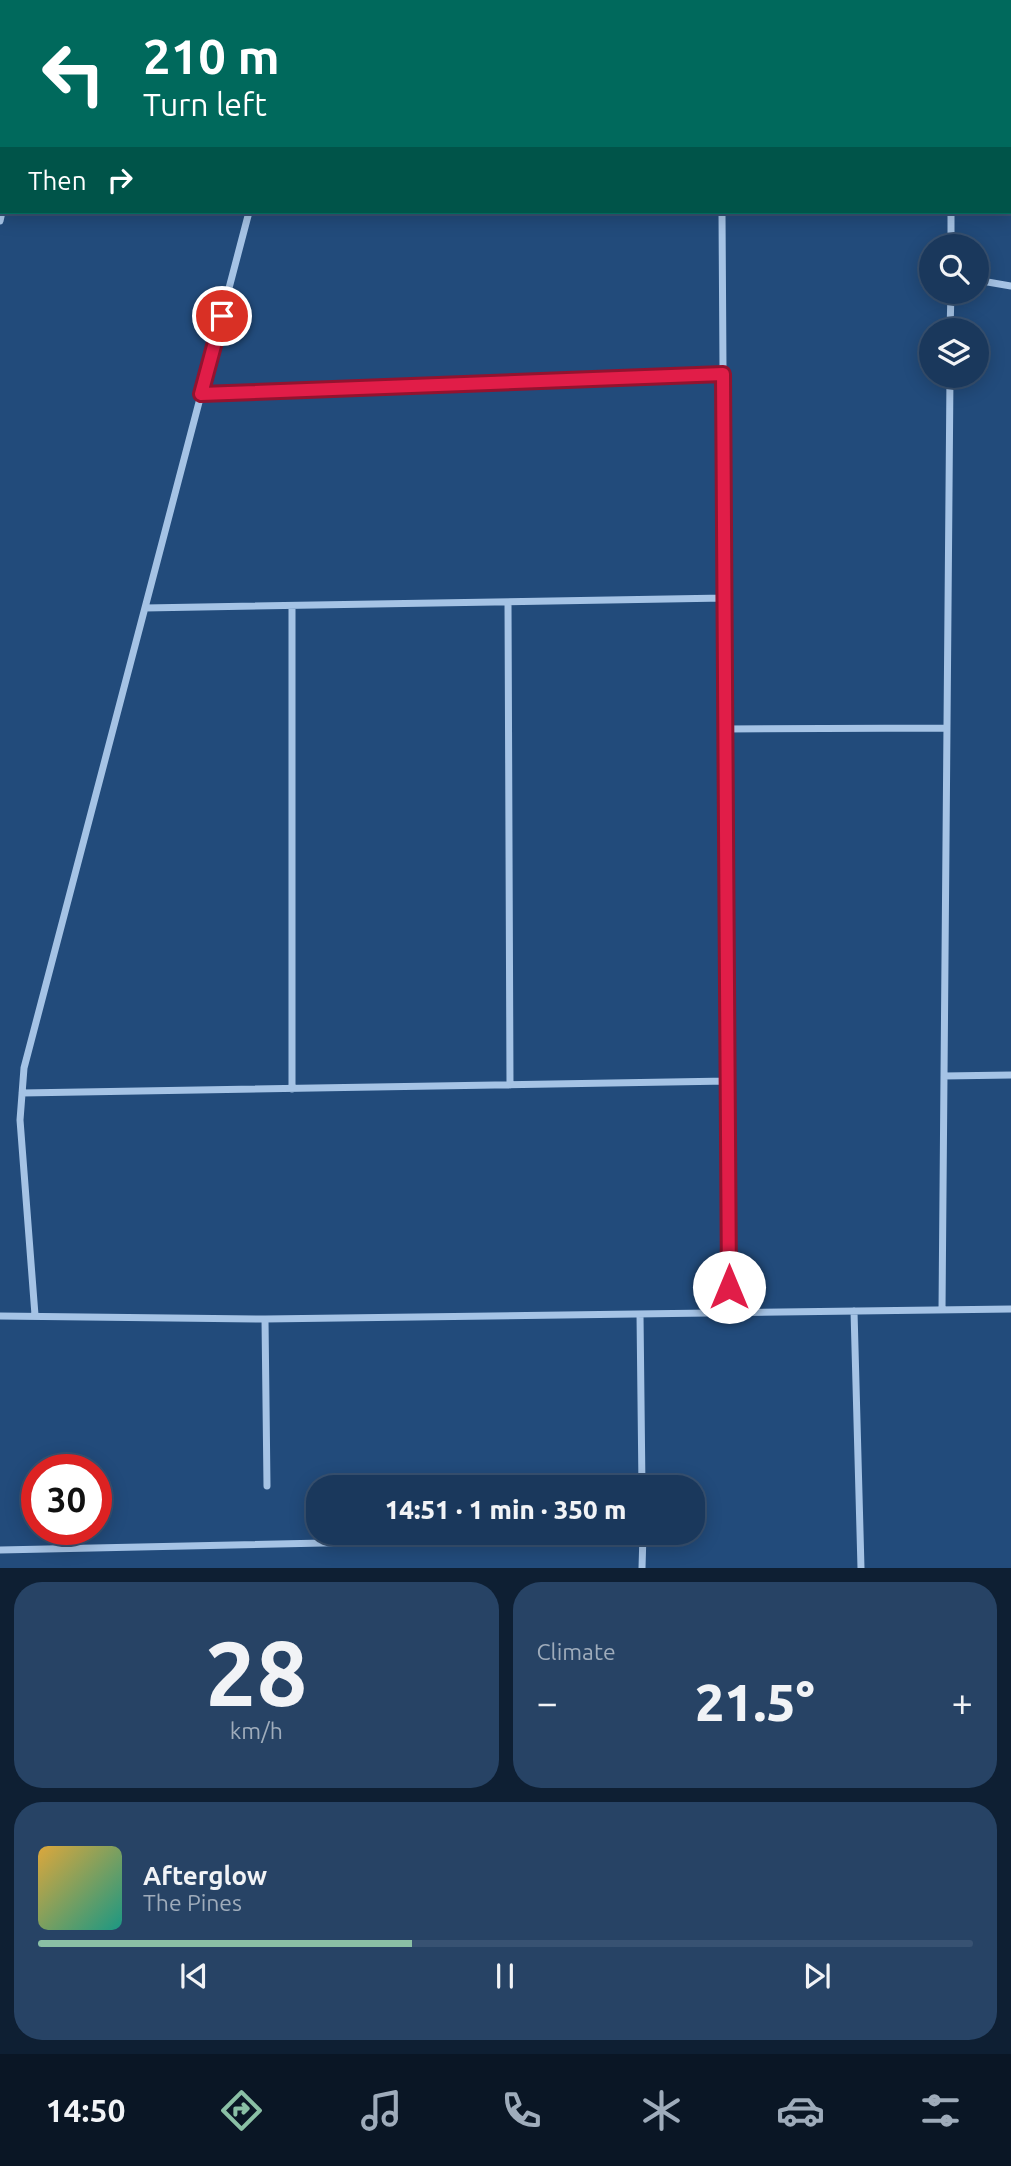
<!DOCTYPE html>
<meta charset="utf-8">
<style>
:root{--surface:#1a385c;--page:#274365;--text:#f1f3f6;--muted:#9facbb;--line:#385272;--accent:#8abfa5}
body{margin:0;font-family:Ubuntu,sans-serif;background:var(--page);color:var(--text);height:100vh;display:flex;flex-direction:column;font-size:26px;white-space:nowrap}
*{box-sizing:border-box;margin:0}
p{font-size:23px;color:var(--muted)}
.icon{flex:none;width:38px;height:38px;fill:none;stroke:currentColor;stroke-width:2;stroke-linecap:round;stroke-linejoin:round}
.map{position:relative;height:1568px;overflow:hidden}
.panel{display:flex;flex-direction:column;gap:14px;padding:14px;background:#0e1f33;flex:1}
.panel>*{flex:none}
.guide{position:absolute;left:0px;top:0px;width:1012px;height:214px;box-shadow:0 4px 18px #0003,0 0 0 2px var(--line);background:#00695c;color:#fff;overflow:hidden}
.buttons{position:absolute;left:919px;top:234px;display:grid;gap:14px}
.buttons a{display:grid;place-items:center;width:70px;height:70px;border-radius:50%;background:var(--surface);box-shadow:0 4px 18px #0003,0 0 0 2px var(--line);font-size:35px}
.speed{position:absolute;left:21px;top:1454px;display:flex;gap:14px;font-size:35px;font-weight:700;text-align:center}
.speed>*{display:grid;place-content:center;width:91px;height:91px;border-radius:50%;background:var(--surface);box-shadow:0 4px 18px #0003,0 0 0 2px var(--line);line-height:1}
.speed .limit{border:10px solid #d22;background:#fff;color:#111}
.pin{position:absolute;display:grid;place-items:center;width:60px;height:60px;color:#fff;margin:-30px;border:4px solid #fff;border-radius:50%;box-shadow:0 2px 7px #0007}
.me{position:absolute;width:77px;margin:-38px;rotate:0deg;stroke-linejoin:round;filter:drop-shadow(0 0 5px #0008)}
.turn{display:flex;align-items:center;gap:24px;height:147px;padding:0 28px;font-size:32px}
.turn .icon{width:91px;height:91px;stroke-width:2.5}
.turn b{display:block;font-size:49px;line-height:60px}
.then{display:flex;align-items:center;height:66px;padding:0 28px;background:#0003;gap:14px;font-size:26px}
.big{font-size:52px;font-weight:800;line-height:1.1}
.panel .card{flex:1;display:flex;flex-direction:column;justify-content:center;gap:10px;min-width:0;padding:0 24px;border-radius:28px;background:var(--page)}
.panel .dial{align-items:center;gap:0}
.dial b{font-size:91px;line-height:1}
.song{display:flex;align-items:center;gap:21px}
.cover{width:84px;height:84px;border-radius:10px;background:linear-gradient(135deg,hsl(40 70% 55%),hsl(170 70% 35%))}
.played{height:7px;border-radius:4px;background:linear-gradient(90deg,var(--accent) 40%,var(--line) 40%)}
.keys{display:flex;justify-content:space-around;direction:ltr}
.heat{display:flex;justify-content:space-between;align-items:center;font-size:38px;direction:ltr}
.panel .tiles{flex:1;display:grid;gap:14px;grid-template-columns:1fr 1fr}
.card:last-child{grid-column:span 2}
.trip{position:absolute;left:306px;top:1475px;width:399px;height:70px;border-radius:28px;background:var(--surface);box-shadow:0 4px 18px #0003,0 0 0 2px var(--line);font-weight:800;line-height:70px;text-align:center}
.menu{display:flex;height:112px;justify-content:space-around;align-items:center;background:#0a1625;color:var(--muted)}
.menu .icon{width:49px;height:49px}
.menu .on{color:var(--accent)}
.menu b{font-size:32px;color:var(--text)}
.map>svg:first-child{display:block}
</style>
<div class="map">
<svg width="1011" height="1568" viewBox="0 0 1011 1568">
<rect width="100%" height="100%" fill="#224b7b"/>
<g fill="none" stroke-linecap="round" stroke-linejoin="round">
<!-- minor -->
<path stroke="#a5c3e5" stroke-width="7" d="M721,0V2
M749,0L756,2
M60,2V0
M304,2L305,0
M1010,61H1011
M722,212L729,1312
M0,221L2,212
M951,247V212
M976,280L1011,286
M950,331L951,292
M201,394L723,374
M508,602L510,1085
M145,608L725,598
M725,729L947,728
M944,1076L1011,1075
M292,1089V606
M22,1093L728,1081
M942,1310L950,376
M854,1311L861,1568
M640,1314L642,1488
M35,1315L20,1120L24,1068L249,212
M0,1316L265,1319L1011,1309
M265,1319L267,1486
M0,1550L602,1537L643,1533
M642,1568L643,1534"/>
</g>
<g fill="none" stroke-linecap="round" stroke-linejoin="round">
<!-- route casing -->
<g stroke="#92132f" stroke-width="18">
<path id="route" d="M222,316L201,394L723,374L729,1287"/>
</g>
<!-- route -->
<use href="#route" stroke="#e11d48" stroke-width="12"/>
</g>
</svg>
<div class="buttons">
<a><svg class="icon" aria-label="search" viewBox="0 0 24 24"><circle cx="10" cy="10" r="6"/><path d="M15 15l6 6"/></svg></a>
<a><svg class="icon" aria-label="layers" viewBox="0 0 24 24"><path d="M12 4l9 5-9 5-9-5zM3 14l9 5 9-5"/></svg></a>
</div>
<div class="speed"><div class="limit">30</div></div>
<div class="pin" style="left:222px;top:316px;background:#d93025"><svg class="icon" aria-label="arrive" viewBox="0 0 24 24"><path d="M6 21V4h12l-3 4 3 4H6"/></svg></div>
<svg class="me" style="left:729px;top:1287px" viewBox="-20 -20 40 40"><circle r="19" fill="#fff"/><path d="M0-13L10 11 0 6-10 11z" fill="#e11d48"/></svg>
<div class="trip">14:51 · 1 min · 350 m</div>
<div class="guide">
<div class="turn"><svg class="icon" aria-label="left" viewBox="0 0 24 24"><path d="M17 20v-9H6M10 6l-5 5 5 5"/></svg><div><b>210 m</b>Turn left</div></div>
<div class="then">Then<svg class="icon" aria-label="right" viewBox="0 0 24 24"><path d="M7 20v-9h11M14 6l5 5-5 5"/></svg></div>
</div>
</div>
<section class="panel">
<div class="tiles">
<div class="card dial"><b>28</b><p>km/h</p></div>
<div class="card"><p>Climate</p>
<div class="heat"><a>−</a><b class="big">21.5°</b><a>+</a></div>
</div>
<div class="card">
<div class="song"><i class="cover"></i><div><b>Afterglow</b><p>The Pines</p></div></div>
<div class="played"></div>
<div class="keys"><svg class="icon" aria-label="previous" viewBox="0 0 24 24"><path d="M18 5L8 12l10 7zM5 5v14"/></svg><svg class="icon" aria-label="pause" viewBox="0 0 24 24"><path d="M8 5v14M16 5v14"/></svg><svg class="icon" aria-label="next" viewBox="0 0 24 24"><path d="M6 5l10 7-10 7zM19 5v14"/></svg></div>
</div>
</div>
</section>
<nav class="menu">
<b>14:50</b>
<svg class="icon on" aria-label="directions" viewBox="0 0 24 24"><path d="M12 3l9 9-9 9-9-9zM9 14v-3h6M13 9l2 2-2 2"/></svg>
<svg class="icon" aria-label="music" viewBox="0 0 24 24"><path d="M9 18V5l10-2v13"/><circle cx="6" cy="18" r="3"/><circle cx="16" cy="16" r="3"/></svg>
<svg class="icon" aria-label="phone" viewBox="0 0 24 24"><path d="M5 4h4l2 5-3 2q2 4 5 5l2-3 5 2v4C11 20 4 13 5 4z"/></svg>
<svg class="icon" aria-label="climate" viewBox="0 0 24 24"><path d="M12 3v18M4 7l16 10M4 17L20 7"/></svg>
<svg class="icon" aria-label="car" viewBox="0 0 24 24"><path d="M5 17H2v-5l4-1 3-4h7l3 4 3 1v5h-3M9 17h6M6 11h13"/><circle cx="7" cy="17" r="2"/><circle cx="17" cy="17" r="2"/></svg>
<svg class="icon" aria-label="filters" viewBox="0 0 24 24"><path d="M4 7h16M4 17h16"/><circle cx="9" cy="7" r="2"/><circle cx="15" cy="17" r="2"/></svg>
</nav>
